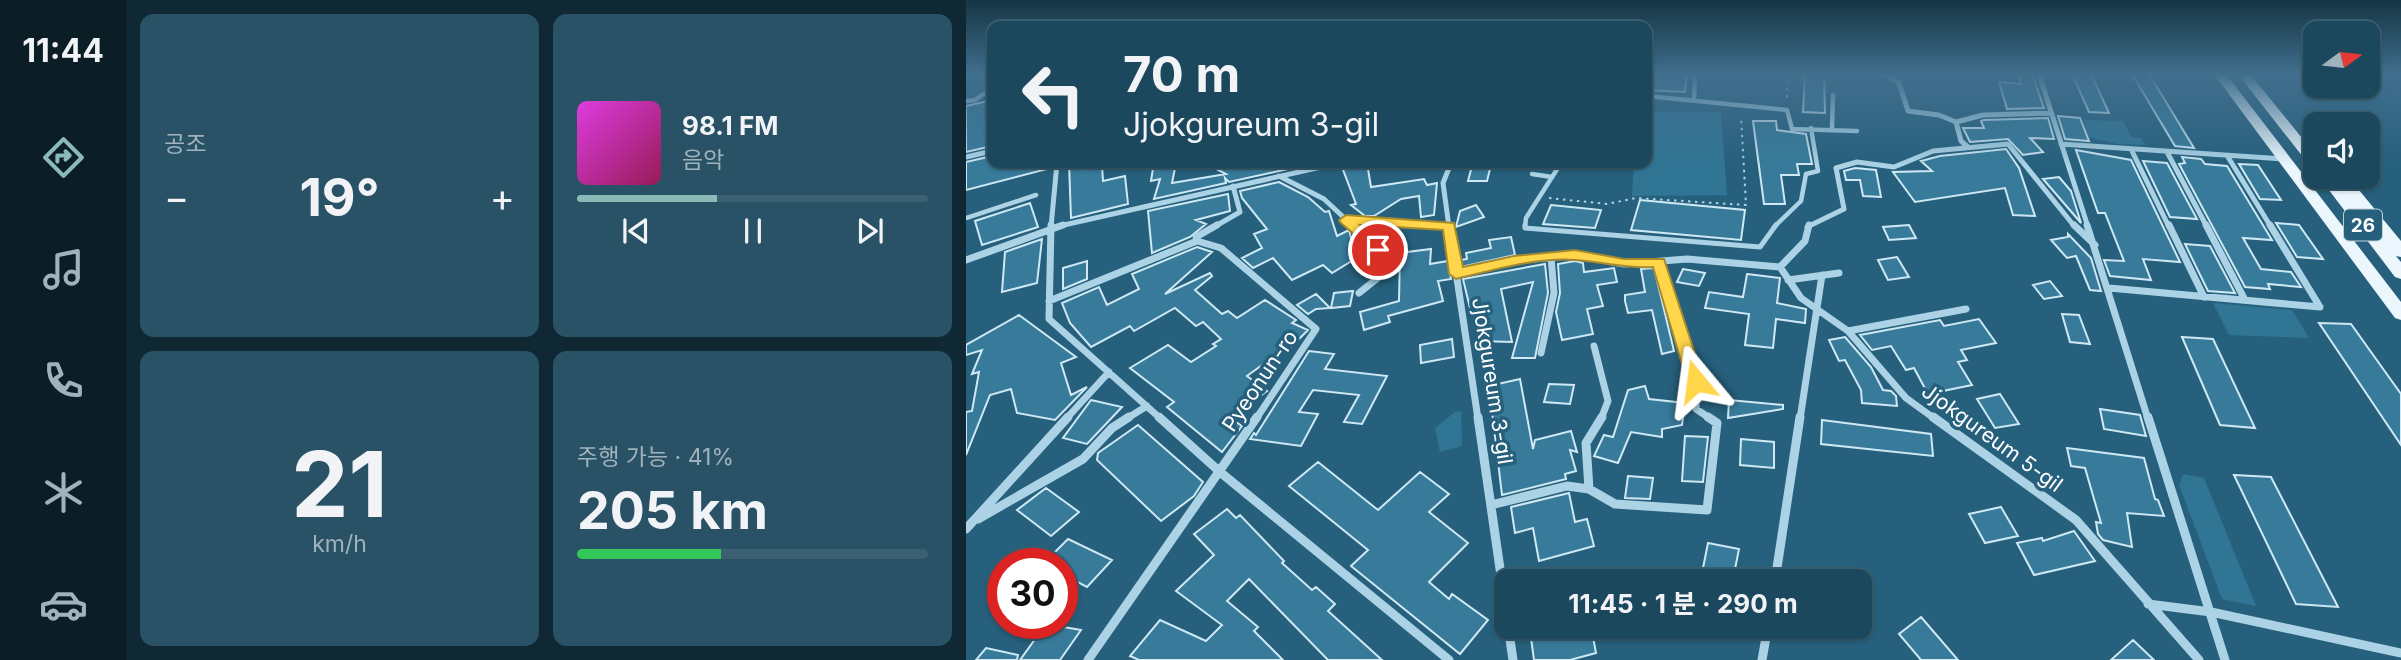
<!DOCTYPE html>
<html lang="ko">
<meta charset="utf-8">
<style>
:root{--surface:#1c485d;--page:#295266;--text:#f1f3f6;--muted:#a0b2bc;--line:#3a6072;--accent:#8bbbb9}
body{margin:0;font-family:Inter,"Noto Sans KR",sans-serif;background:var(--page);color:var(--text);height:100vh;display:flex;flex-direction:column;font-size:26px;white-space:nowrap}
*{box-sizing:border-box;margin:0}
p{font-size:23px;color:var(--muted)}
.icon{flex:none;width:38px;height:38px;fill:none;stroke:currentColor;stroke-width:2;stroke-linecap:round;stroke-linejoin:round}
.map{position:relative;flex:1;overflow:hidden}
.side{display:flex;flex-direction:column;gap:14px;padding:14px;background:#0f2833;width:840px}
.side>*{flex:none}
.hud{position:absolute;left:21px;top:21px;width:665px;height:147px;border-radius:14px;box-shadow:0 2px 5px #0004,0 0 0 2px var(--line);background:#1c485d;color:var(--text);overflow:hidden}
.needle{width:46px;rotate:75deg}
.fabs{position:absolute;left:1337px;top:21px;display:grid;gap:14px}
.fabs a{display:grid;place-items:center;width:77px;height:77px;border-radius:14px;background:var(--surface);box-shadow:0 2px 5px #0004,0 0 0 2px var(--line);font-size:35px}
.speed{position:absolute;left:21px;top:548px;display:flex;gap:14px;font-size:35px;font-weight:700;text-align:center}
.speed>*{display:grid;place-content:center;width:91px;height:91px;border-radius:50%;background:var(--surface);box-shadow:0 2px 5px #0004,0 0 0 2px var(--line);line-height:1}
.speed .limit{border:10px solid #d22;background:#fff;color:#111}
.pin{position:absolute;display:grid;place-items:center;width:60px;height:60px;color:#fff;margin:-30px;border:4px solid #fff;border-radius:50%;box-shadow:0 2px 7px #0007}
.me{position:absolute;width:77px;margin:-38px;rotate:344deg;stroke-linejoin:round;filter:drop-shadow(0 0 5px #0008)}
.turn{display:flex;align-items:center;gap:24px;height:147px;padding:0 21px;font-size:32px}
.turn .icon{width:91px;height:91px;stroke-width:2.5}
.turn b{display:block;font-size:49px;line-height:60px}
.big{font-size:52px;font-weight:700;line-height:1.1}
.side .tile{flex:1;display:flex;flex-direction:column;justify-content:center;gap:10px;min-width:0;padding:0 24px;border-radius:14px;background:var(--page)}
.side .dial{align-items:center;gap:0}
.dial b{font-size:91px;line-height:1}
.song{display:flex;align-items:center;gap:21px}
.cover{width:84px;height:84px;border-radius:10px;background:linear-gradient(135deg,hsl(300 70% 55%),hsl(330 70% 35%))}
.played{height:7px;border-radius:4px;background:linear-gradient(90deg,var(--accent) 40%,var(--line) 40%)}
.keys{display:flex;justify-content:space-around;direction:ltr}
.heat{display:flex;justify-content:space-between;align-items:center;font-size:38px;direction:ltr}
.charge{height:10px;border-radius:5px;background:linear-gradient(90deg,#34c759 41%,var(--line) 0)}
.side .tiles{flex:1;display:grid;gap:14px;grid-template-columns:repeat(2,1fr)}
.trip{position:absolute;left:528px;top:569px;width:378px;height:70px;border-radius:14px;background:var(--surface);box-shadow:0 2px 5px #0004,0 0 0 2px var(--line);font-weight:700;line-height:70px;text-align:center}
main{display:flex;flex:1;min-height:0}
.tab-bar{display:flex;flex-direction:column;width:126px;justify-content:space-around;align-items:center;background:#0b1d25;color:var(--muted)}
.tab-bar .icon{width:49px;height:49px}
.tab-bar .active{color:var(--accent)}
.tab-bar b{font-size:32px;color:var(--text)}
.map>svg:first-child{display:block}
</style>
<main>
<nav class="tab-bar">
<b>11:44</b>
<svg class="icon active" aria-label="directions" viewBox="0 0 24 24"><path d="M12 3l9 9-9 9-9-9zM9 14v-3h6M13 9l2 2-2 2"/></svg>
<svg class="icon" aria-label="music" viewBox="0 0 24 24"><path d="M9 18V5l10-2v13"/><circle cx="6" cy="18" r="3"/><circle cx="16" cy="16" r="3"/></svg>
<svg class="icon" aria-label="phone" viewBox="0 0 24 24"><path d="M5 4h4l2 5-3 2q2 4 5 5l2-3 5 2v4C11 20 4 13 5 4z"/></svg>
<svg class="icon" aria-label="climate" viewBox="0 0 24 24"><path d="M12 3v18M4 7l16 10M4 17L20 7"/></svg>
<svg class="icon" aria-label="car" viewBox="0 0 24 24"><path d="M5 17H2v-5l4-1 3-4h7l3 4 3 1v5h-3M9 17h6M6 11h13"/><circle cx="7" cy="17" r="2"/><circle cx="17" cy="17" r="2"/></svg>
</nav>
<section class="side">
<div class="tiles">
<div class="tile"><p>공조</p>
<div class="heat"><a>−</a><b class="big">19°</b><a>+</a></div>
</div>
<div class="tile">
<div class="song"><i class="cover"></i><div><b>98.1 FM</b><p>음악</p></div></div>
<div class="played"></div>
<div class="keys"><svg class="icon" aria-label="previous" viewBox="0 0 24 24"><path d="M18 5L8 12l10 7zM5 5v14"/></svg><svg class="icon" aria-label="pause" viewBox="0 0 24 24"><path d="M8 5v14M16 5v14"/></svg><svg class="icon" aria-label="next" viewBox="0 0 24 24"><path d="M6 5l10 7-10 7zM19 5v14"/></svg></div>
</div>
<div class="tile dial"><b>21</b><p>km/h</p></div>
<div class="tile"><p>주행 가능 · 41%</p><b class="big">205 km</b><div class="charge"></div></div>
</div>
</section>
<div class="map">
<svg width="1435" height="660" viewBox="0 0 1435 660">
<rect width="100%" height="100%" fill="#26607c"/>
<!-- green -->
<path fill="#317594" d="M681,112H755L761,195L666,196L668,163H681Z
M1117,120L1157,121L1165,137L1175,138L1179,145L1151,144L1123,137Z
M1247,303L1326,310L1343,338L1263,335Z
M495,411L496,446L474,452L469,428L489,412Z
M1217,474L1238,478L1290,606L1256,599L1213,485Z"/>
<!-- building -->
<path fill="#377a99" stroke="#cee8f4" stroke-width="2" d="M681,74H721L719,92L681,90Z
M839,74H858L859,113L837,112Z
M1053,74H1066L1078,108L1041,109L1033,82L1055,84Z
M1106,74H1125L1143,113L1123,112Z
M1166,74H1183L1228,148L1209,146Z
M26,100V146L0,152V106Z
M1092,116L1114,118L1123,141L1099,139Z
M1082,118L1088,139L1064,138L1077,152L1057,155L1042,139L1004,142L997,128H1018L1015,121L1018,120Z
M787,121H810L811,130L840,134L846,164H831L833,175H815L819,204H798Z
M1040,149L1053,168L1069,216L1047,215L1039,188L949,202L927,172L966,171L955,161L974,156Z
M1110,150L1165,160L1214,262L1177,259L1185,280L1144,276L1138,260L1158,261L1139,213H1132Z
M26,156V163H86L85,168L0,190V162Z
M1216,157L1235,159L1239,164L1261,166L1306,240L1277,238L1295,269L1325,272L1335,287L1302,284L1304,289L1279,287L1213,164L1219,163Z
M1177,161L1201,163L1231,219L1204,217Z
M103,163H120L119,169L136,165L137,181L159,176L162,204L105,218Z
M199,163H210L206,183L260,174L239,163H333L336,166L263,182L259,178L260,183L188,199L194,179L185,181L187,168L198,166Z
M378,163H401L405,187L458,179L461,185L471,183L468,215L455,217L453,196L435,199L408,216H399L385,205L390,204L376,167Z
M1273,164L1292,165L1315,200L1294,199Z
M525,165L521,181H502L506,166Z
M889,168L910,170L915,197L897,196L894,180H880L878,171Z
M1093,177L1105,191L1115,223L1077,179Z
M313,182L342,197L359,212L363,211L371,236L383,230L387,246L397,245L418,264L402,272L389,259L366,273L357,265L326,280L307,258L287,268L276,258L296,248L288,234L301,229L276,198L274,191Z
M262,194L264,211L230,220L240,224L224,237L186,253L182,211Z
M674,200L779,210L775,240L665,230Z
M64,203L72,227L16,245L9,221Z
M510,205L518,217L490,227L494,211Z
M585,205L635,210L629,228L577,224Z
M1310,223L1333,225L1357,259L1331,257Z
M943,225L950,238L923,240L917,227Z
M1102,234L1125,258L1135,291L1124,290L1110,256L1101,258L1085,240L1102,237Z
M545,237L549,255L495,267L494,260L501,259L500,253L525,248L523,240Z
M76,239L71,283L36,292L39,252Z
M1219,244L1244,246L1269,293L1242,291Z
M231,247L246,252L199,294L244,273L246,276L229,290L256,314L262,311L271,318L299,300L330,320L326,323L342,330L324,348L322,346L281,376L301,391L264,418L276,426L256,452L201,407L208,402L164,368L202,345L225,362L250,346L247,344L255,339L237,322L230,326L209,308L168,331L164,326L125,347L104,323L96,303L133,287L141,305L173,289L166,274Z
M465,249L464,264L482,261L485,279L472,281L477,301L422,316L424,322L398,330L394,312L433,301L434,253Z
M931,257L943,277L922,280L912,260Z
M121,261V279L97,289V268Z
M609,261L617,263L618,272L648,268L651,282L631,285L637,306L621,309L627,334L596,340L590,312L594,293L592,264Z
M579,264L582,293L569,358H546L567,282L535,289L546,342L514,341L518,326L515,306L504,308L497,279Z
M688,268L708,351L696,354L686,310L662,313L659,301V295L679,292L675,269Z
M717,269L739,273L733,286L711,282Z
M781,274L814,278L811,303L840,309L839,323L810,319L807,348L779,345L783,314L739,308L743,292L777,297Z
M1084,281L1096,296L1078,299L1067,285Z
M387,291L384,306L365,308L368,293Z
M350,294L364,308L350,309L342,314L331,305Z
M1096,314L1113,315L1124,344L1104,342Z
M53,315L110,357L95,363L105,395L121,387L89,420L51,413L45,389L24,395L0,455V412L6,411L13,372L6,374L16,350L0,355V345Z
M1013,319L1030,343L995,350L1001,360L992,362L1006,385L962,394L948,368L940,370L925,346L906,350L894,335L974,320L978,326Z
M1353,323L1385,324L1435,394V445Z
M879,337L905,367L917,390L925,391L930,396L931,406L896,403L895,390L879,360L873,361L863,340Z
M1216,337L1247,339L1289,428L1254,425Z
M486,339L488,357L455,363L454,345Z
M343,351L368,354L359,369L421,376L396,424L378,422L393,395L347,390L333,412L352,414L335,446L284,439L288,433L290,435Z
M554,379L567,449L569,440L605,431L611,452L604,450L610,471L599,474L600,479L536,495L523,386Z
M583,384L608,385L604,404L578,402Z
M679,386L683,399L719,403L716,425L696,429V437L665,432L652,463L628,456L638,435L647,437L662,390Z
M1034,394L1053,424L1029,428L1011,399Z
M125,400L156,407L121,444L97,438Z
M763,400L817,405V409L762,418Z
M1134,409L1174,415L1180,436L1138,429Z
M856,420L965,434L967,456L855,444Z
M172,425L237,482L228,496L195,521L131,460L132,453Z
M719,436L742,437L737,482L716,481Z
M775,439L808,442V468L774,465Z
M1101,448L1178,458L1189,499L1192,500L1198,516L1161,513L1166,547L1137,540L1132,534L1130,522L1135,523L1119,468L1105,466Z
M352,462L412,510L454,472L483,494L463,512L502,543L463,582L483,599L486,594L522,620L494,654L385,566L402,550L323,486Z
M1268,475L1305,477L1372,607L1330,604Z
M662,476L687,478L684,499L659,498Z
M80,488L113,512L85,536L51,510Z
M603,493L609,522L621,519L628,546L573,561L567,528L549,533L545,507Z
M1035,507L1052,536L1019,543L1003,514Z
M261,509L270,518L274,515L318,561L316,563L346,590L350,587L369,604L362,611L416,660H362L283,579L261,601L292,627L288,631L317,660H173L164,656L194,620L240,641L256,625L210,591L248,555L228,534Z
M1108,531L1129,561L1068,575L1051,543L1076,538L1077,541Z
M102,539L146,560L121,587L96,574V564H77Z
M742,543L773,549L768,574L737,568Z
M955,617L992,660H955L933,634Z
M80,624L115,630L94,660H54Z
M610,626H625L630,653L604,660H568L565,638Z
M1167,640L1188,660H1145Z
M20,648L52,655L51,660H10Z"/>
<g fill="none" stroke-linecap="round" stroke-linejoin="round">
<!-- path -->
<path stroke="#abd3e5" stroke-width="2" stroke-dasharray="2.5 4.5" stroke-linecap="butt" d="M821,74V99
M583,198L641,204L670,198L780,205L775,116"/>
<!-- lane-far1 -->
<path stroke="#abd3e5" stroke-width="4.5" d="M681,96L821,110L826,129L891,131
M728,100L729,74
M0,101L9,100L26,88
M866,129L867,95
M566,174L586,177
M0,218L70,195
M559,227L560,218L595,163
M808,227L835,201L840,174L852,171L845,128"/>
<!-- lane -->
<path stroke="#abd3e5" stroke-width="5" d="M559,225V228L794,247L810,225"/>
<!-- street-far2 -->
<path stroke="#abd3e5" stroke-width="5" d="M918,74L933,83L942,111L973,115L990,122L995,141L1002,147
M1073,74L1122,227
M990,122L1017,115L1085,113
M1095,144L1318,159
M1165,149L1203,227
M1201,152L1241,227
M0,157L26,151
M1262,157L1305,227
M313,176L358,199L388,227
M380,220L483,226
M85,227L91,163
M89,227L373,163
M248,227L274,212L267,186
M483,227L477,183L485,163
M841,227L878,209L870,168L891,162L928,167L967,151L1042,144L1109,227"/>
<!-- street-far1 -->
<path stroke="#abd3e5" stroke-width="7" d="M85,225L83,319L195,419
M386,225L428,265L393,293
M470,225L483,226
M483,225L512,419
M1108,225L1129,245
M1121,225L1182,419
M1203,225L1238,297
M1240,225L1279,300
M231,241L230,237L251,225
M0,260L97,225
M693,262L730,381V409L745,419
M814,267L839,241L843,225
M490,274L548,261L609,255L658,264L721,259L814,267L835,298L882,331
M822,280L873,273
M1143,288L1354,307L1304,225
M83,301L231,241L255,248L350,329L290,419
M628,346L642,401L635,419
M575,353L588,293L585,257
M100,419L143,372
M160,419L181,406
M834,419L856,275
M969,419L940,398L882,331L1000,309"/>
<!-- street -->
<path stroke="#abd3e5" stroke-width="9" d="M193,417L254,472L483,660
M512,417L541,617
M967,417L1110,520L1233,660
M1182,417L1259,660
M623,489L620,443L636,417
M525,505L601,486L623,489L649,504L741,510L751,423L742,417
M12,519L117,459L146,428L163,417
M0,529L102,417
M809,581L834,417
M1182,604L1245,612L1435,653
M542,626L547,660
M122,660L291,417
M796,660L802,626"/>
<!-- primary -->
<path fill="#ebf6fd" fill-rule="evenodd" d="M1248,74H1260L1435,302V320L1429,318Z
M1272,74H1284L1349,154V167L1344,166Z
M1353,177H1367L1378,190V184H1388L1435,241V257L1430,256L1435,262V279L1429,277Z"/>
</g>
<!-- sky -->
<linearGradient id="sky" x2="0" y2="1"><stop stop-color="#153544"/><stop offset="0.45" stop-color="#416f8e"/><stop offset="1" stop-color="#416f8e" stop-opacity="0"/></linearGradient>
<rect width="1435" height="166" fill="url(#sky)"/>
<!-- route -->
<path fill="#ffd54a" stroke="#a68a30" stroke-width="2" d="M380,215L488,223L497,267L548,256L609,250L658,259H698L738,381L730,388L721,381L687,267C660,269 637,262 610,260C571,257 528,270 490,279L483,274L477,230L394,225L419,250L412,255L375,223L373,220Z"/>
<g text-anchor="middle" stroke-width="7" stroke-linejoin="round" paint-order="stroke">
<!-- shield labels -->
<rect fill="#26607c" stroke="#becfd8" stroke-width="2" x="1378" y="209.5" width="38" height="31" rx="5"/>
<g font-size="19" font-weight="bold" fill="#fff">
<text x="1397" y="232">26</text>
</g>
<!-- street labels -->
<g font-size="21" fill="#fff" stroke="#26607c">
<text transform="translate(294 381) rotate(-56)" y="7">Pyeonun-ro</text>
<text transform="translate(526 381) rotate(81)" y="7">Jjokgureum 3-gil</text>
<text transform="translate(1026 438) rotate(36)" y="7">Jjokgureum 5-gil</text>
</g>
</g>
</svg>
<div class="fabs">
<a><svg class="needle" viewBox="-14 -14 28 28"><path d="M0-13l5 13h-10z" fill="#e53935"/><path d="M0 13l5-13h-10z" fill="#a0b2bc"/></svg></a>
<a><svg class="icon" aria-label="sound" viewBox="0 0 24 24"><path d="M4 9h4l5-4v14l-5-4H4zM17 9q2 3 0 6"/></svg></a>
</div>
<div class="speed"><div class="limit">30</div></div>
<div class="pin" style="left:412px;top:250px;background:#d93025"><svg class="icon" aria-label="arrive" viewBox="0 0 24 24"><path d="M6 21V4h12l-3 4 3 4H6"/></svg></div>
<svg class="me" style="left:730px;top:381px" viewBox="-20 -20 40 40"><path d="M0-17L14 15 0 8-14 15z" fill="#ffd54a" stroke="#fff" stroke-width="4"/></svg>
<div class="trip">11:45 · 1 분 · 290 m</div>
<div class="hud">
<div class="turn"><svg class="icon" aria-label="left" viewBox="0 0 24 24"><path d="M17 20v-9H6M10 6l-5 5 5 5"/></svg><div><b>70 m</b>Jjokgureum 3-gil</div></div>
</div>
</div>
</main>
